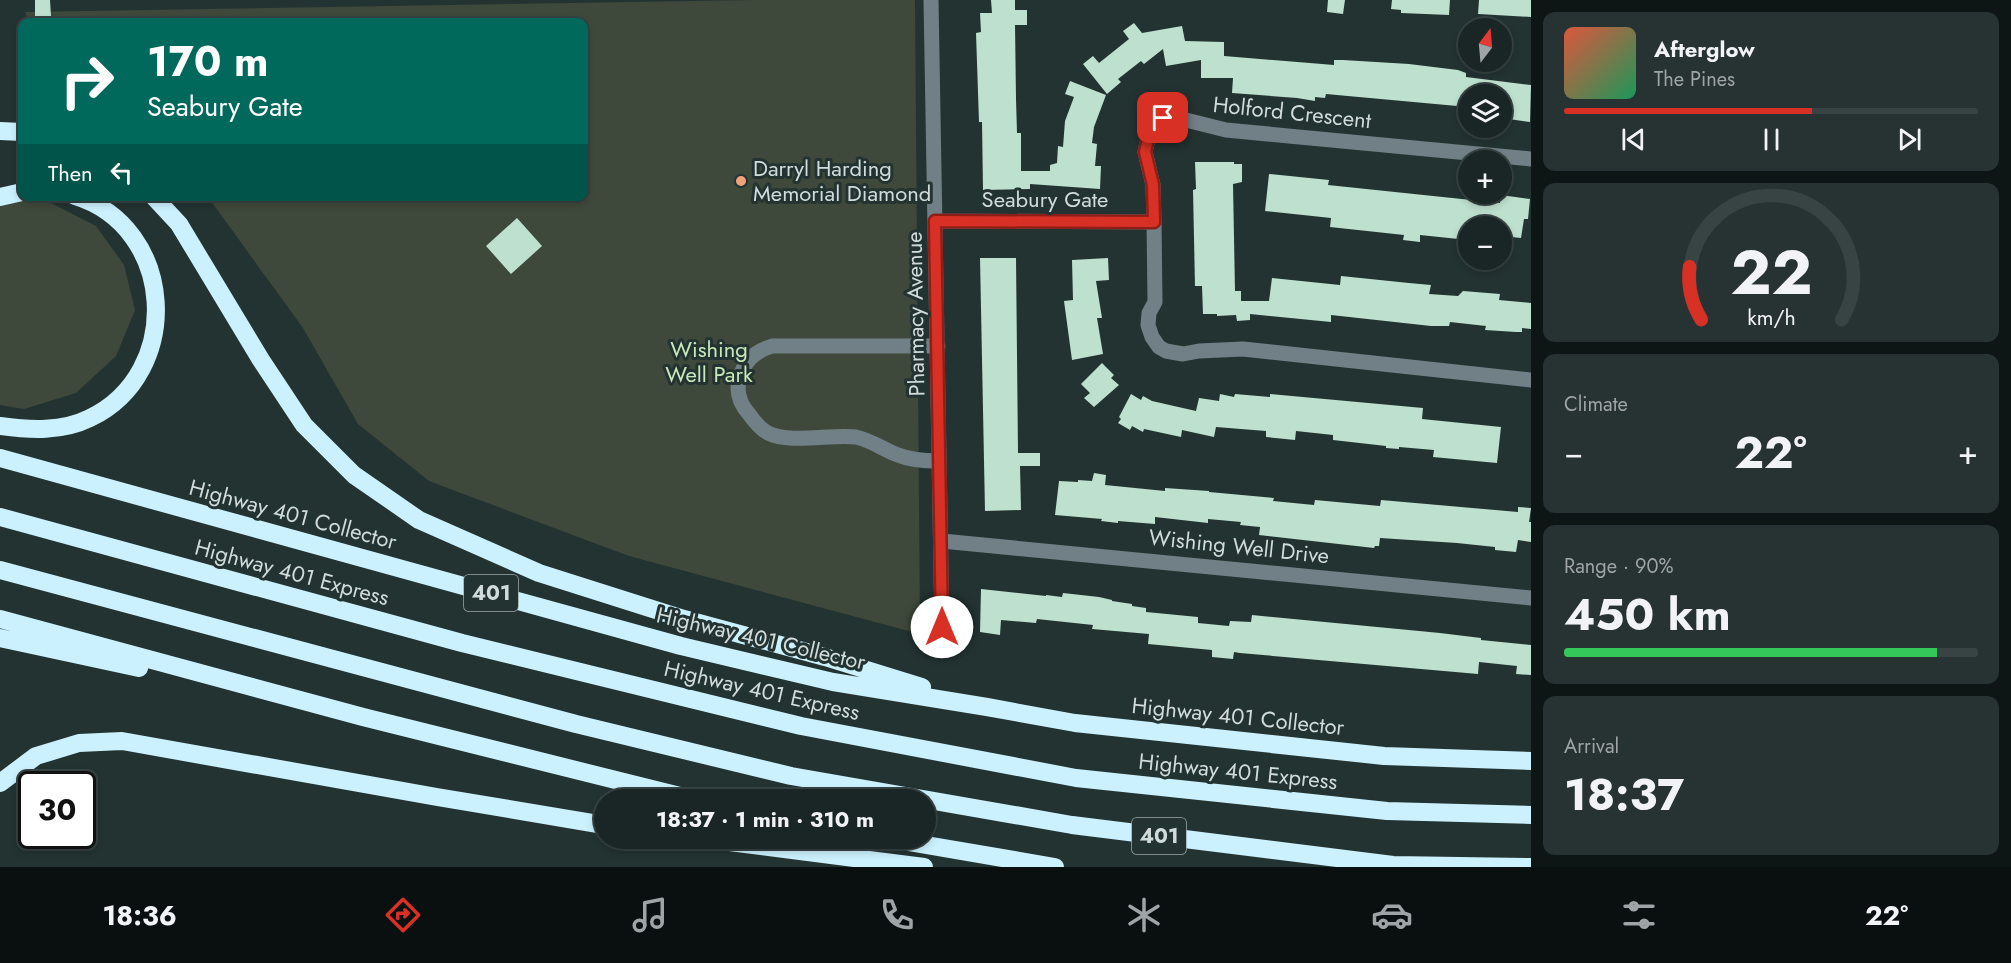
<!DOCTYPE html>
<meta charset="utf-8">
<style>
:root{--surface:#1a2626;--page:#273232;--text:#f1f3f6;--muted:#9fa5a7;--line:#384343;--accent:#d93025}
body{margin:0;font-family:Jost,sans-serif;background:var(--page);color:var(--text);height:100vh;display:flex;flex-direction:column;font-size:22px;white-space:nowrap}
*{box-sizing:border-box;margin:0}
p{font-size:20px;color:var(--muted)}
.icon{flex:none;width:33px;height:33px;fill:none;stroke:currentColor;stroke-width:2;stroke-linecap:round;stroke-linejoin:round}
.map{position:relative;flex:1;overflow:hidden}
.panel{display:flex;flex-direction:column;gap:12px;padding:12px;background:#0e1515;width:480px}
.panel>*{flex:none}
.banner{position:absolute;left:18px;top:18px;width:570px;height:183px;border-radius:12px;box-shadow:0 3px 9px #0003,0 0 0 2px var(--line);background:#00695c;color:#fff;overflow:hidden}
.needle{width:39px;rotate:16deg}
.buttons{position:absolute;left:1458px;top:18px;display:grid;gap:12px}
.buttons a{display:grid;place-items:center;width:54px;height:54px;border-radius:50%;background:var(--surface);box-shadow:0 3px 9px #0003,0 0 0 2px var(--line);font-size:30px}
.speed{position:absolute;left:18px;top:771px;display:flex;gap:12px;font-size:30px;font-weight:700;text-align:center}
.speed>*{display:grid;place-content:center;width:78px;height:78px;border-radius:50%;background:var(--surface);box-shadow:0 3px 9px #0003,0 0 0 2px var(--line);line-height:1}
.speed .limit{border:3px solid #111;border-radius:9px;background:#fff;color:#111}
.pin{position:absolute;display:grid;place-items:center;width:51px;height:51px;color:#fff;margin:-26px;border-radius:12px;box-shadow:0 3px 9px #0006}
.me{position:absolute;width:66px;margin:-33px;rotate:0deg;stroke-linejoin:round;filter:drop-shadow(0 0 4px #0008)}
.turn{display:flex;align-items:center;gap:21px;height:126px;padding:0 30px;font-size:27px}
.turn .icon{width:78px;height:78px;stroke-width:2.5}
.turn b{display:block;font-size:42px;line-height:51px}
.then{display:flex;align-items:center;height:57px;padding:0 30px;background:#0003;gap:12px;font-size:22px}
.big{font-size:45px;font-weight:700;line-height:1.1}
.panel .widget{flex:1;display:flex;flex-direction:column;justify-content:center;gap:9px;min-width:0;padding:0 21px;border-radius:12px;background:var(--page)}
.panel .dial{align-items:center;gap:0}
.dial svg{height:156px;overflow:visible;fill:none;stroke:var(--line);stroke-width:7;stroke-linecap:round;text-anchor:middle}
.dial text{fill:var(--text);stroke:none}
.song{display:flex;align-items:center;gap:18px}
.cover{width:72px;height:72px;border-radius:9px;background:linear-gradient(135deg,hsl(10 70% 55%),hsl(150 70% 35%))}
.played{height:6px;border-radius:3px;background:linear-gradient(90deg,var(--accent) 60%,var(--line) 60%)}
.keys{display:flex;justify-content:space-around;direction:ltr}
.heat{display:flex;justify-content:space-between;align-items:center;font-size:33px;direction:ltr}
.charge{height:9px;border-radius:4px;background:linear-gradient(90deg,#34c759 90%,var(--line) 0)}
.trip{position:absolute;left:594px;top:789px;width:342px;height:60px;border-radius:30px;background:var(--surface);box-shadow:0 3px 9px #0003,0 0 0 2px var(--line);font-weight:700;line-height:60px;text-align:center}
.tab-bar{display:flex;height:96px;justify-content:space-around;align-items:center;background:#0a0f0f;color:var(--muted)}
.tab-bar .icon{width:42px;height:42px}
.tab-bar .active{color:var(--accent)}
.tab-bar b{font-size:27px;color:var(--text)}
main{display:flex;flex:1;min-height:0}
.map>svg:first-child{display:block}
</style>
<main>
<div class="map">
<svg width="1531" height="867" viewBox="0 0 1531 867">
<rect width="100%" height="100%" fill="#233332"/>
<!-- green -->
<path fill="#3f493b" d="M755,0H915L920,634L629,556L429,481L358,424L303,328L208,197L584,196V22H29L25,12Z
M41,198L96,226L124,265L135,310L116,356L76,393L24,409L0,405V203Z"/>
<!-- building -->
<path fill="#bee0cf" d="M35,0H50L51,16L35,17Z
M991,0H1015V10H1027V25H1015L1016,99L1017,133H1021V171H1050V165L1057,163L1058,146L1063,147L1065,121L1074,97L1065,94L1070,81L1106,95L1094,127L1092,143L1097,144L1095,166H1101L1100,189L1030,184V189L983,190L982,122H979L976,33L981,32L980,13H992Z
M1328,0H1345L1343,14L1327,12Z
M1392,0H1450L1449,15L1401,13V10L1391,9Z
M1479,0H1531V17L1478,14Z
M1134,23L1142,33L1182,26L1185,41L1224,42V56L1334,65V60H1343L1409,64L1458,70L1466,73V77L1531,85L1530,122L1502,118V94H1468V107L1326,94L1325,98L1315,97V101L1297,98L1232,93L1233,78H1201V60L1166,66L1163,49L1144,64L1141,61L1118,79L1121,82L1107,94L1083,64L1093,56L1099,63L1129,39L1123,31Z
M1195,162H1234V164H1242V182L1233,184L1235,291H1241V301H1269L1272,278L1340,285L1341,276L1409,283L1431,285L1429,294L1458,296L1463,291L1500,294L1499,300L1531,303V329L1522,328V332H1516L1485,330L1486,326L1450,322L1449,326H1431L1331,315V322L1250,314V320L1237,321L1236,315L1217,316V314H1203L1202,286H1195L1193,190L1196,189Z
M1269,174L1329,180L1328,185L1500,203L1501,195L1530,199L1528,219H1524L1521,238L1502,236V226H1468V240L1420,235V242L1403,240L1404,235L1330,227L1331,218L1265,211Z
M517,218L542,246L511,274L486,246Z
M980,258H1016L1018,453H1040V466H1020L1021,510L985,511Z
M1108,258L1109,280L1096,281L1102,318H1097L1103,354L1072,360L1064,301L1073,300L1072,260Z
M1102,363L1114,375L1111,378L1119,385L1094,407L1084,398L1090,393L1081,384Z
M1131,394L1141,400L1143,396L1152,401L1196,411L1199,398L1219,401L1220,394L1234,397L1235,394L1270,397V394L1423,408L1422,419L1501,427L1497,463L1433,457L1434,450L1399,447V449L1386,448V446L1333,440V435L1296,431L1295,440L1266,437V431L1216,427L1214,437L1182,430L1181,437L1144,429L1143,432L1132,426L1130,430L1118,423L1121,419L1119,417Z
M1094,473L1106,475L1105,485L1165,491V488L1209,491V492L1274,498L1273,501L1314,505L1315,500L1380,506L1381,500L1518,512V507L1531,508L1529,522H1531V542L1518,540L1516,552L1495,550V547L1457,543L1380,538L1379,546H1375L1374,548L1259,535L1260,527L1240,525L1241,522L1208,519V523L1155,517V524L1118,521V523L1101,521L1102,519L1055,515L1059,481L1078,482V480L1092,481Z
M981,589L1046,596V595L1062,597L1063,593L1099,597L1112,600V601L1132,604V606L1146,608V612L1198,617V623L1229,626L1230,621L1251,622L1252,615L1440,633L1481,638V640L1531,645V675L1516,674L1517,666L1479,662L1478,674L1240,653L1234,652L1233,659L1212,657V650L1148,644L1149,634L1092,629L1093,625L1037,619L1036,623L1001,620L1000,635L980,632Z"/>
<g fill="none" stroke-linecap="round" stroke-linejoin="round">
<!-- minor -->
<path stroke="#718086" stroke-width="15" d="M931,0L942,627
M1531,159L1226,130L1174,117L1163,118L1151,125L1145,152L1153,185L1154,222L1155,302L1149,313L1148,325L1152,337L1159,347L1166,351L1183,354L1199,351L1243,349L1531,380
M935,221L1154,222
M938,346H772C754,352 744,361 739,380C736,393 740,404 749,414C754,421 760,429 768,433C790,444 831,434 856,437C871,440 884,450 898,455C910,460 927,461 939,461
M942,541L1531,598"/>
<!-- highway -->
<path stroke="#cbf1fe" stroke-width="18" d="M0,131L22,132
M153,196L179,224L261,360L304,425L354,475L419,520L539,573L684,619L825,657L922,687
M0,197L22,192
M0,426C30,430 62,432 90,418C184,373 176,227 75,196
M0,458L681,646L833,682L987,707L1075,723L1384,756L1531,761
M0,517L462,643L801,726L1076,778L1387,811L1531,815
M0,570L576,724L791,776L1072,825L1393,865L1531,867
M0,619L363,717L696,800
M0,638L139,668
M0,783L36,756L79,743L122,741L437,797L604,825
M698,838L924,867
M885,838L1055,867"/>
</g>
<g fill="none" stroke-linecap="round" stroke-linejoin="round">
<!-- route casing -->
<g stroke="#8d1f18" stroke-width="15">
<path id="route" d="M942,627L935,221L1154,222L1153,185L1145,152L1151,125L1163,118"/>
</g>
<!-- route -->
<use href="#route" stroke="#d93025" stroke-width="10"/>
</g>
<!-- markers -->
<circle fill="#f0a279" stroke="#233332" stroke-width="2" cx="741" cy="181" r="6"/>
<g text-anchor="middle" stroke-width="6" stroke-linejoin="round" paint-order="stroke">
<!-- shield labels -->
<g fill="#233332" stroke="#9da9a8" stroke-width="1.5">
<rect x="464" y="575" width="54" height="36" rx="4.5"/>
<rect x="1132" y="818" width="54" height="36" rx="4.5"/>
</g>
<g font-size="21" font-weight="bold" fill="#d1dbda">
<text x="491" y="600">401</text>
<text x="1159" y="843">401</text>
</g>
<!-- street labels -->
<g font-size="22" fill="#d1dbda" stroke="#233332">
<text transform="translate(1292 112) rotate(6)" y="8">Holford Crescent</text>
<text x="1045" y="207">Seabury Gate</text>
<text transform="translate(915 314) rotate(-91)" y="8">Pharmacy Avenue</text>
<text transform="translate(293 514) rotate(15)" y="8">Highway 401 Collector</text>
<text transform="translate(1239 546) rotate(6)" y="8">Wishing Well Drive</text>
<text transform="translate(292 572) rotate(15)" y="8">Highway 401 Express</text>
<text transform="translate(761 638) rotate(13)" y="8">Highway 401 Collector</text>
<text transform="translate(762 690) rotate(13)" y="8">Highway 401 Express</text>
<text transform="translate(1238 716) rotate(6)" y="8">Highway 401 Collector</text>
<text transform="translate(1238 771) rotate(6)" y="8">Highway 401 Express</text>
</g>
<!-- poi labels -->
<g font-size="22" fill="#d1dbda" stroke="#233332" text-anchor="start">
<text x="753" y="176">Darryl Harding<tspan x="753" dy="25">Memorial Diamond</tspan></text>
</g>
<!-- park labels -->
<g font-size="22" fill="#c8e8b8" stroke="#233332">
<text x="709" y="357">Wishing<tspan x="709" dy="25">Well Park</tspan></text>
</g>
</g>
</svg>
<div class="buttons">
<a><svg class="needle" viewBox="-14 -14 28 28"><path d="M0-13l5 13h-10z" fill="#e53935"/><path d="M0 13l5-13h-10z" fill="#9fa5a7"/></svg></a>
<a><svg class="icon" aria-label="layers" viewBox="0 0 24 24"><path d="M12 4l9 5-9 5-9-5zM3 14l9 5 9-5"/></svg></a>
<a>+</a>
<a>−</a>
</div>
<div class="speed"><div class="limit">30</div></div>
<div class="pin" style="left:1163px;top:118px;background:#d93025"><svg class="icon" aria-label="arrive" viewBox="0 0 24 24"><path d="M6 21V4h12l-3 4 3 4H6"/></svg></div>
<svg class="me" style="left:942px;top:627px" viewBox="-20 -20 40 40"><circle r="19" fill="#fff"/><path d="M0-13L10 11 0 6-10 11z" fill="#d93025"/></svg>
<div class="trip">18:37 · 1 min · 310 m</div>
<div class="banner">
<div class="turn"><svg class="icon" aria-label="right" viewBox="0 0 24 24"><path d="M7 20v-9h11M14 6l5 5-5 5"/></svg><div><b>170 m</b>Seabury Gate</div></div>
<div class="then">Then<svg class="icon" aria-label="left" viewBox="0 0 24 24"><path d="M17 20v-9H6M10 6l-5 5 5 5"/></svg></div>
</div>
</div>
<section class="panel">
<div class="widget">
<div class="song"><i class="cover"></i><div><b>Afterglow</b><p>The Pines</p></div></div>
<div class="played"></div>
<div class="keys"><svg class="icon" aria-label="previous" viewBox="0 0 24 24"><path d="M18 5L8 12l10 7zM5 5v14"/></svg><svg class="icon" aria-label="pause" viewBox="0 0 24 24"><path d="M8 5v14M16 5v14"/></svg><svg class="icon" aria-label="next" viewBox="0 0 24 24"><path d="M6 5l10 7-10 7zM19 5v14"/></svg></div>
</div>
<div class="widget dial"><svg viewBox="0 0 100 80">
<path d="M14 69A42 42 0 1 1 86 69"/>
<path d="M14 69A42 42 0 0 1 8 42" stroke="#d93025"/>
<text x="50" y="56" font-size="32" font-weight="700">22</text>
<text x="50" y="72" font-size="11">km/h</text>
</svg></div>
<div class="widget"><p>Climate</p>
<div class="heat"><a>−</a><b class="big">22°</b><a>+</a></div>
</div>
<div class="widget"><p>Range · 90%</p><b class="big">450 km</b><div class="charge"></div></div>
<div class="widget"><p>Arrival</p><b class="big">18:37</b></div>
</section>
</main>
<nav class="tab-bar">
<b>18:36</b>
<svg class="icon active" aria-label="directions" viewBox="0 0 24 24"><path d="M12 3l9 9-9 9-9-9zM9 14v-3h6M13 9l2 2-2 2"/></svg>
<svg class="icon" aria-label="music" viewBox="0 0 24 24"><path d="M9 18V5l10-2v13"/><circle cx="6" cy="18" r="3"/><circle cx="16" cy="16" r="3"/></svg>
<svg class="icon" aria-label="phone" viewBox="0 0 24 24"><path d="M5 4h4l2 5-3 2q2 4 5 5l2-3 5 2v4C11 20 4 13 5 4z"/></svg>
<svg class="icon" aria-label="climate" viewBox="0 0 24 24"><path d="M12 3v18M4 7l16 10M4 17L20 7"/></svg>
<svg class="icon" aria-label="car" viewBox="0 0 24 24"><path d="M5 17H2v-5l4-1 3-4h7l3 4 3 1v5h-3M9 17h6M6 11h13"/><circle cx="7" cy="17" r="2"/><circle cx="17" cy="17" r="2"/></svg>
<svg class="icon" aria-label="filters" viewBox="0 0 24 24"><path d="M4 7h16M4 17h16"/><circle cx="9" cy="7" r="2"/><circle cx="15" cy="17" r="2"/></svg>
<b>22°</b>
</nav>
